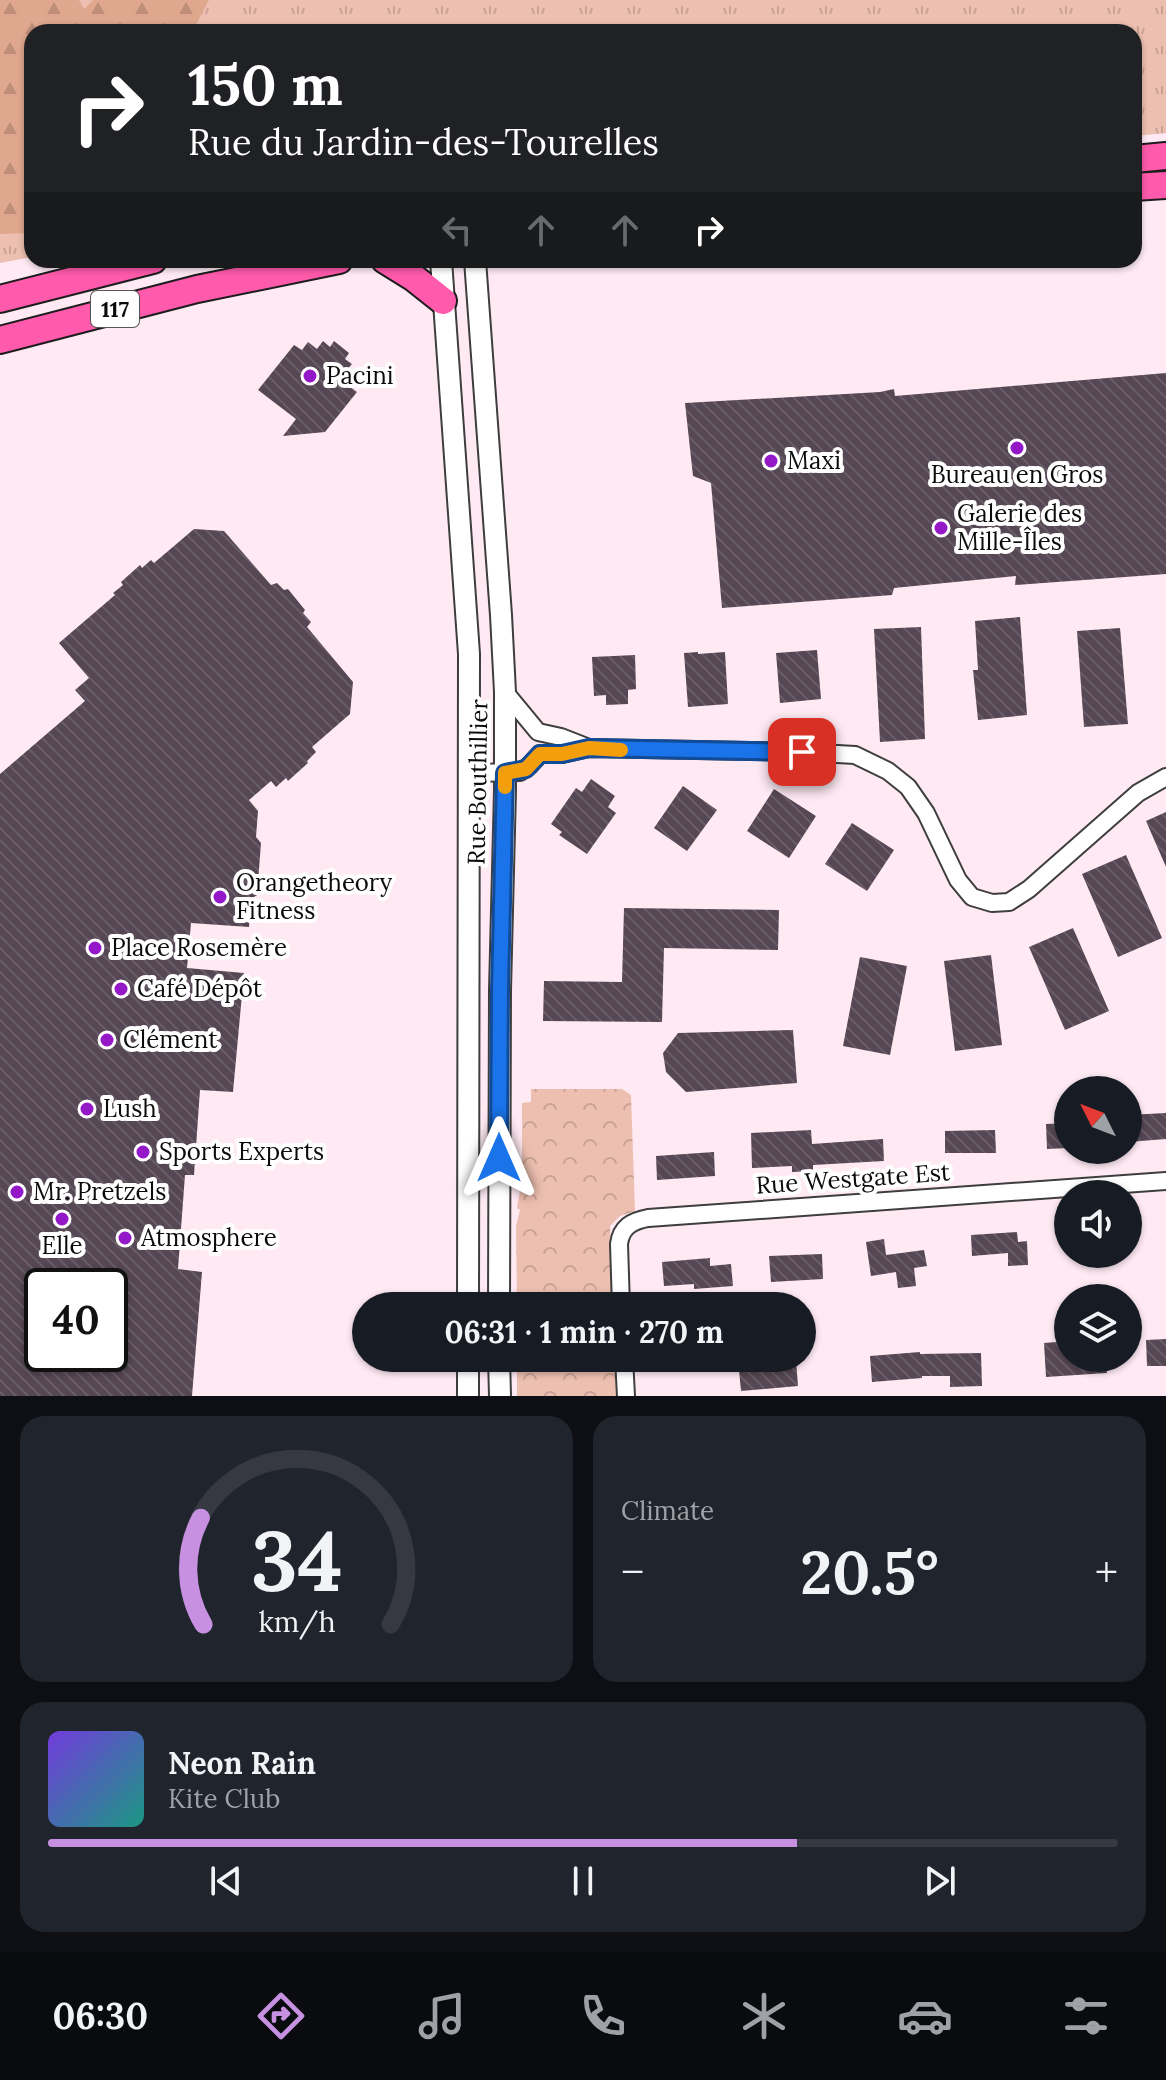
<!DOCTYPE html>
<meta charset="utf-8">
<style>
:root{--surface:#171b24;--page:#20242c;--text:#f1f3f6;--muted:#9ea1a6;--line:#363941;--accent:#c790e1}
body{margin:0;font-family:Lora,serif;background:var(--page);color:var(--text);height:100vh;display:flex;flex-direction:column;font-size:30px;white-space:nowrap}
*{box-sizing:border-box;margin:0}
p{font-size:26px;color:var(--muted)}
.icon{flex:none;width:44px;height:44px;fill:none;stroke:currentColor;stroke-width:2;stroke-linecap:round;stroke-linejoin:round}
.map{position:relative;height:1396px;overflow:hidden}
.side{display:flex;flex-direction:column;gap:20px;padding:20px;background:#0d0f14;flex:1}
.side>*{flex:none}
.banner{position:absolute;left:24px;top:24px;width:1118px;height:244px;border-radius:24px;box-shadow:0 2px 6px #0004;background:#202124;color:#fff;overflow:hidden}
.needle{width:52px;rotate:312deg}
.fabs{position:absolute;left:1054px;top:1076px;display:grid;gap:16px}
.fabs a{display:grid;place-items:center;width:88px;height:88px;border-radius:50%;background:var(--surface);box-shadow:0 2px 6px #0004;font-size:40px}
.speed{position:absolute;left:24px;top:1268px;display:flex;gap:16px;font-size:40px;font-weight:700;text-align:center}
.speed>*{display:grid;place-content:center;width:104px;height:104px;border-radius:50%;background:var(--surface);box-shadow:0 2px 6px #0004;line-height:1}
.speed .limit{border:4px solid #111;border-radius:12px;background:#fff;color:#111}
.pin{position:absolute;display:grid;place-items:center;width:68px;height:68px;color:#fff;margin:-34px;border-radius:16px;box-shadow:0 4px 12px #0006}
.me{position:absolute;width:88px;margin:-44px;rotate:0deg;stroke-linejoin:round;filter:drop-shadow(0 0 6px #0008)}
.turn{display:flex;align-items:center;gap:28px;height:168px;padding:0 32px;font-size:36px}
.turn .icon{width:104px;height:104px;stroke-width:2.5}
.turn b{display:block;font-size:56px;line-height:68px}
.lanes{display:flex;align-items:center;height:76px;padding:0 32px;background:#0003;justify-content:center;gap:40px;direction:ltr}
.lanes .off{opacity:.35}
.big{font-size:60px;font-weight:800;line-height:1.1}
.side .widget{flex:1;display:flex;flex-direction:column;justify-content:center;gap:12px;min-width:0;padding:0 28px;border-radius:24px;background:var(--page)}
.side .dial{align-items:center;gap:0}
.dial svg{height:208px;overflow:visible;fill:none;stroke:var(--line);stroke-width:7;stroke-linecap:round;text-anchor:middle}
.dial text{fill:var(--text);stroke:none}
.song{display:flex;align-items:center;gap:24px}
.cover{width:96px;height:96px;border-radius:12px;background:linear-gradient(135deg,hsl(260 70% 55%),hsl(170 70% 35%))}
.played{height:8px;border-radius:4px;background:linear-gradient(90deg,var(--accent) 70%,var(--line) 70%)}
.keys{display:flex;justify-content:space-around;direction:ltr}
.heat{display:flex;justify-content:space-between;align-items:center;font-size:44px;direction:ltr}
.side .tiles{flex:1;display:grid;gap:20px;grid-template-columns:1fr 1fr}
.widget:last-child{grid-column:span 2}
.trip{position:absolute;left:352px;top:1292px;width:464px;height:80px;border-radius:40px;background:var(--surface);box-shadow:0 2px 6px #0004;font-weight:800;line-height:80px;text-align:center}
.tabs{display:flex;height:128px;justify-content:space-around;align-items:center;background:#090b0e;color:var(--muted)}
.tabs .icon{width:56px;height:56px}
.tabs .current{color:var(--accent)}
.tabs b{font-size:36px;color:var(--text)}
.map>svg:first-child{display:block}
</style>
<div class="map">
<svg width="1166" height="1396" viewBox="0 0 1166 1396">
<defs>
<pattern id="grass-tufts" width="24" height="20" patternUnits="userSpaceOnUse" patternTransform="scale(2)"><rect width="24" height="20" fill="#edbfb0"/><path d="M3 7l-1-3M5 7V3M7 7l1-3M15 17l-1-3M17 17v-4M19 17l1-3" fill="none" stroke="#caa396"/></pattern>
<pattern id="forest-firs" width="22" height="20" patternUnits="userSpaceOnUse" patternTransform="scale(2)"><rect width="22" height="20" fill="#dfa78e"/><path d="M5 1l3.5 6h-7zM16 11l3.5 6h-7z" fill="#be8e79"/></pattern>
<pattern id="park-crowns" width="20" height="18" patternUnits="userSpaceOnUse" patternTransform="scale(2)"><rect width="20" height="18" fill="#edbfb0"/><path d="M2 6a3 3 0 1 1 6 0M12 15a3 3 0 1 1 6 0" fill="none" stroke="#caa396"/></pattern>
<pattern id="building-back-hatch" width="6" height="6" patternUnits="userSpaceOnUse" patternTransform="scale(2)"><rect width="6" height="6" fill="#554753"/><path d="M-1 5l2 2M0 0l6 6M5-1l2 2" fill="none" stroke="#685d67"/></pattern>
</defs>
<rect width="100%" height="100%" fill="#ffeaf3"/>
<!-- grass -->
<path fill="url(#grass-tufts)" d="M0,0H1166V133L1134,136V32H32V257L0,263Z"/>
<!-- forest -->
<path fill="url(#forest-firs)" d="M0,0H79L84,9L93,0H209L192,32H32V233L0,234Z"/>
<!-- park -->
<path fill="url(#park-crowns)" d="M531,1089H622L631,1095L635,1211L620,1216L610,1226L613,1306H517L516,1226L520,1210L517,1208L522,1179V1103L531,1102Z
M517,1358H615L618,1396H517Z"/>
<!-- building -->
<path fill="url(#building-back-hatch)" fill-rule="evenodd" d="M323,341L330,347L334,341L349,353L345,359L352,364L346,371L356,379L349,386L357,392L325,432L283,436L296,419L258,390L294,345L302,350L308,342L317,349Z
M1166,373V574L1015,585L1016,576L894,588L892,595L722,608L711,483L693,476L685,403L880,392L894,389L895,396Z
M194,529L224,531L271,585L277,583L284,590L288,589L305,610L303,613L311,622L307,627L353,682L350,714L312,747L316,752L307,761L308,763L288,781L286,778L276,787L271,781L249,800L258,811L256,837L261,843L257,895L251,899L249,927L191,923L187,968L244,973L233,1092L200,1090L194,1175H185L178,1269L202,1272L192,1396H0V774L85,701L75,690L89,678L59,643L115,595L113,593L123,585L121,582L140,565L142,568L151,560L154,563ZM42,1286H110V1354H42Z
M1020,617L1027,715L978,720L973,670H978L975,621Z
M921,627L925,739L880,742L874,629Z
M1120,628L1128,724L1084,727L1077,631Z
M817,650L821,699L780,703L776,653Z
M698,652V654L725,652L728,704L688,707L684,653Z
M635,655L636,689L628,690V704L606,705V695L594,696L592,657Z
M591,779L615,796L608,807L616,813L587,854L559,835L562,832L551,824L576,788L582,792Z
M683,786L717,810L687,851L654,828Z
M774,789L816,816L789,858L747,831Z
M1166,812V867L1146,821Z
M852,823L894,850L867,891L825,864Z
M1126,855L1162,938L1118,957L1082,874Z
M624,908L779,910L778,950L664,948L662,1022L543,1021L544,981L622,982Z
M1073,928L1109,1011L1065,1030L1029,947Z
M991,955L1002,1045L955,1051L944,961Z
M860,957L907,966L890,1055L843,1046Z
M793,1030L797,1083L686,1092L666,1072L663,1053L678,1033Z
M1166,1113V1139L1128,1142V1115Z
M1068,1123V1148L1047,1149L1046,1124Z
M811,1130L812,1144L883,1139L884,1161L813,1165V1171L792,1172V1166L752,1168L751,1133Z
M995,1130L996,1153H945V1131Z
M714,1152L715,1176L657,1180L656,1156Z
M1017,1232L1018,1242L1027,1241L1028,1265L1008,1266V1253L972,1256L971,1235Z
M884,1239L886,1255L924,1250L927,1266L914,1268L916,1286L898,1288L896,1272L871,1276L866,1242Z
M822,1254L823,1279L771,1282L769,1256Z
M710,1258V1266L731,1264L733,1286L694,1289V1284L664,1286L662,1262Z
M1166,1339V1366H1147L1146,1340Z
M1068,1341V1358H1106L1107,1373L1046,1377L1044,1343Z
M920,1352V1354L981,1353L982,1386L950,1387V1376H922V1378L872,1382L870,1356Z
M767,1358H784V1361L796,1360L798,1386L741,1391L738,1360Z"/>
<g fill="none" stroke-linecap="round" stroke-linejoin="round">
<!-- minor casing -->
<g stroke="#3e3e3e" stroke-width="20">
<path id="minor" d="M505,692L538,732L561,737L589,748
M469,773L520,772L529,766L540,754H562L589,748L802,752L855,755L888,771L908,787L926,813L958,880L972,897L992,903L1009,902L1029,889L1138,793L1166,777
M621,1306L619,1244C621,1227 632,1221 648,1218L1166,1181
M624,1358L626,1396"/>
</g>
<!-- tertiary casing -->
<g stroke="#3e3e3e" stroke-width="24">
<path id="tertiary" d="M441,260L469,654L468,1306
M475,260L501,615L505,692V790L500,990L499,1306
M499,1358L500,1396
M468,1396V1358"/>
</g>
<!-- primary casing -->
<g stroke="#1c1c1c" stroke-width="30">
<path id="primary" d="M1134,159L1166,156
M1134,187L1166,185
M385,260L414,278L443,301
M0,299L153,260
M0,340L197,289L339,260"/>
</g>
<!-- minor -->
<use href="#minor" stroke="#fff" stroke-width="16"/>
<!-- tertiary -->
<use href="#tertiary" stroke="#fff" stroke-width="20"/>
<!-- primary -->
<use href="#primary" stroke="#ff5aab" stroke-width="26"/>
</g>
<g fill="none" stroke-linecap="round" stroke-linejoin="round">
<!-- route casing -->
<g stroke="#114b97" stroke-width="20">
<path id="route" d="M499,1158L500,990L505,773L526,769L540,754H562L589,748L802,752"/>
</g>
<!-- route -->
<use href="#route" stroke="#1a73e8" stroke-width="14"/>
<!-- slow -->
<path stroke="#f59e0b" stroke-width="14" d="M505,787V773L526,769L540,754H562L589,748L621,750"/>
</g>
<!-- markers -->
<g fill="#9418c7" stroke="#fff" stroke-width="3">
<circle cx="310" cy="376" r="8"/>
<circle cx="1017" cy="448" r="8"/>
<circle cx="771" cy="461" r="8"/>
<circle cx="941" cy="528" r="8"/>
<circle cx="220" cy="897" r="8"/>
<circle cx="95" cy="948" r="8"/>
<circle cx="121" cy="989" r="8"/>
<circle cx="107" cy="1040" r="8"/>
<circle cx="87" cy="1109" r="8"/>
<circle cx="143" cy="1152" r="8"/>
<circle cx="17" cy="1192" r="8"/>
<circle cx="62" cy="1219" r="8"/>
<circle cx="125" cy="1238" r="8"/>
</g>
<g text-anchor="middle" stroke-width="8" stroke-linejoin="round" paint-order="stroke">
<!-- shield labels -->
<rect fill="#fff" stroke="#545454" stroke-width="2" x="91" y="291" width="48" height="36" rx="6"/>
<g font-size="22" font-weight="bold" fill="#0b0b0b">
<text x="115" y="317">117</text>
</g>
<!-- poi labels -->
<g font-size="24" fill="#0b0b0b" stroke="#fff" text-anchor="start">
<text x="326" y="384">Pacini</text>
<text x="787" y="469">Maxi</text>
<text x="1017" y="483" text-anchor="middle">Bureau en Gros</text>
<text x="957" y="522">Galerie des<tspan x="957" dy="28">Mille-Îles</tspan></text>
<text x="236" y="891">Orangetheory<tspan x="236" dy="28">Fitness</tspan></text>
<text x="111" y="956">Place Rosemère</text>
<text x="137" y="997">Café Dépôt</text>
<text x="123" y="1048">Clément</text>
<text x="103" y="1117">Lush</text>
<text x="159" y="1160">Sports Experts</text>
<text x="33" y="1200">Mr. Pretzels</text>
<text x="141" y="1246">Atmosphere</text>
<text x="62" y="1254" text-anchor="middle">Elle</text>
</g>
<!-- street labels -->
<g font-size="24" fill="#0b0b0b" stroke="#fff">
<text transform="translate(478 782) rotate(-89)" y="8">Rue Bouthillier</text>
<text transform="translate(853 1179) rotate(-4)" y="8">Rue Westgate Est</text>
</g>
</g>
</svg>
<div class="fabs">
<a><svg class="needle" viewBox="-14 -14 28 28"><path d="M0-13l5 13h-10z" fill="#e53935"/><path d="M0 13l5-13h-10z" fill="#9ea1a6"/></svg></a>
<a><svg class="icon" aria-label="sound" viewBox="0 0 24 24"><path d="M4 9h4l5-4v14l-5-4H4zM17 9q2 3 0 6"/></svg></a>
<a><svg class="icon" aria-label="layers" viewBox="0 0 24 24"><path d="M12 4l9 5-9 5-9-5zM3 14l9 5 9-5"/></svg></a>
</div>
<div class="speed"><div class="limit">40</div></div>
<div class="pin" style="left:802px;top:752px;background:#d93025"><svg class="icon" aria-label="arrive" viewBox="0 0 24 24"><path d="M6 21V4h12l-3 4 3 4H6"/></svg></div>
<svg class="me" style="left:499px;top:1158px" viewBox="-20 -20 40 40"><path d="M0-17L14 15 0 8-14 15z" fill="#1a73e8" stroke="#fff" stroke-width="4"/></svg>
<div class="trip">06:31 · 1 min · 270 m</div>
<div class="banner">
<div class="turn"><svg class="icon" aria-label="right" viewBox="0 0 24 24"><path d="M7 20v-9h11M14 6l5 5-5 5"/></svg><div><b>150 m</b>Rue du Jardin-des-Tourelles</div></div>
<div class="lanes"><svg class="icon off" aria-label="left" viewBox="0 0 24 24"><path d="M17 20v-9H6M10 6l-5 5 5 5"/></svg><svg class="icon off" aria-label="ahead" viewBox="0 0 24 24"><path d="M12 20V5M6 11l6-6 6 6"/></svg><svg class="icon off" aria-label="ahead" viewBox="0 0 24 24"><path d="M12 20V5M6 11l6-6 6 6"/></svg><svg class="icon" aria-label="right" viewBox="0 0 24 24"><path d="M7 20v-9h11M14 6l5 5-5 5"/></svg></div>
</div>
</div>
<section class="side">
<div class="tiles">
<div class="widget dial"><svg viewBox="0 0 100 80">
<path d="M14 69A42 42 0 1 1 86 69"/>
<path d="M14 69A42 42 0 0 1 13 28" stroke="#c790e1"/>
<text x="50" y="56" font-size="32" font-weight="700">34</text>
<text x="50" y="72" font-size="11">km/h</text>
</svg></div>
<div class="widget"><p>Climate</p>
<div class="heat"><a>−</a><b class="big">20.5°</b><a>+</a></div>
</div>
<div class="widget">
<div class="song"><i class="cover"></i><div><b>Neon Rain</b><p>Kite Club</p></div></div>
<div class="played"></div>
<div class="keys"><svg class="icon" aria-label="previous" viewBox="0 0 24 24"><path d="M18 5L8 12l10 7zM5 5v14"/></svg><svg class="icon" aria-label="pause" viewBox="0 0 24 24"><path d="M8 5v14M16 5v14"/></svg><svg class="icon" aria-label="next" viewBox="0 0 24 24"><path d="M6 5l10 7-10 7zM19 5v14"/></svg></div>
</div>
</div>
</section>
<nav class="tabs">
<b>06:30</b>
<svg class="icon current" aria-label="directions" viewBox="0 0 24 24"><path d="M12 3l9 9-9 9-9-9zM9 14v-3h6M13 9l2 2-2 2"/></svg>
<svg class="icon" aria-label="music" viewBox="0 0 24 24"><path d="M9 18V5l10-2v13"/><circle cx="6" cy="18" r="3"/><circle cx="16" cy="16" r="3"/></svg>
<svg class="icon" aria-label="phone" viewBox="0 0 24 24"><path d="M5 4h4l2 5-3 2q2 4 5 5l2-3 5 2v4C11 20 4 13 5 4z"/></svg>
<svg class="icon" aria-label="climate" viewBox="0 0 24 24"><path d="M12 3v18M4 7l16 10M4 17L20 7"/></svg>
<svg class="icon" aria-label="car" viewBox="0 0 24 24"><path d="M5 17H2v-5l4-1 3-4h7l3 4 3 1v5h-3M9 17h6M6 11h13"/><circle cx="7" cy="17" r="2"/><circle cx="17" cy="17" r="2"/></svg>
<svg class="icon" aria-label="filters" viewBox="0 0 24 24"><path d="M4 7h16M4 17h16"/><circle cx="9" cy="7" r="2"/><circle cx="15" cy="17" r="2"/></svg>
</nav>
